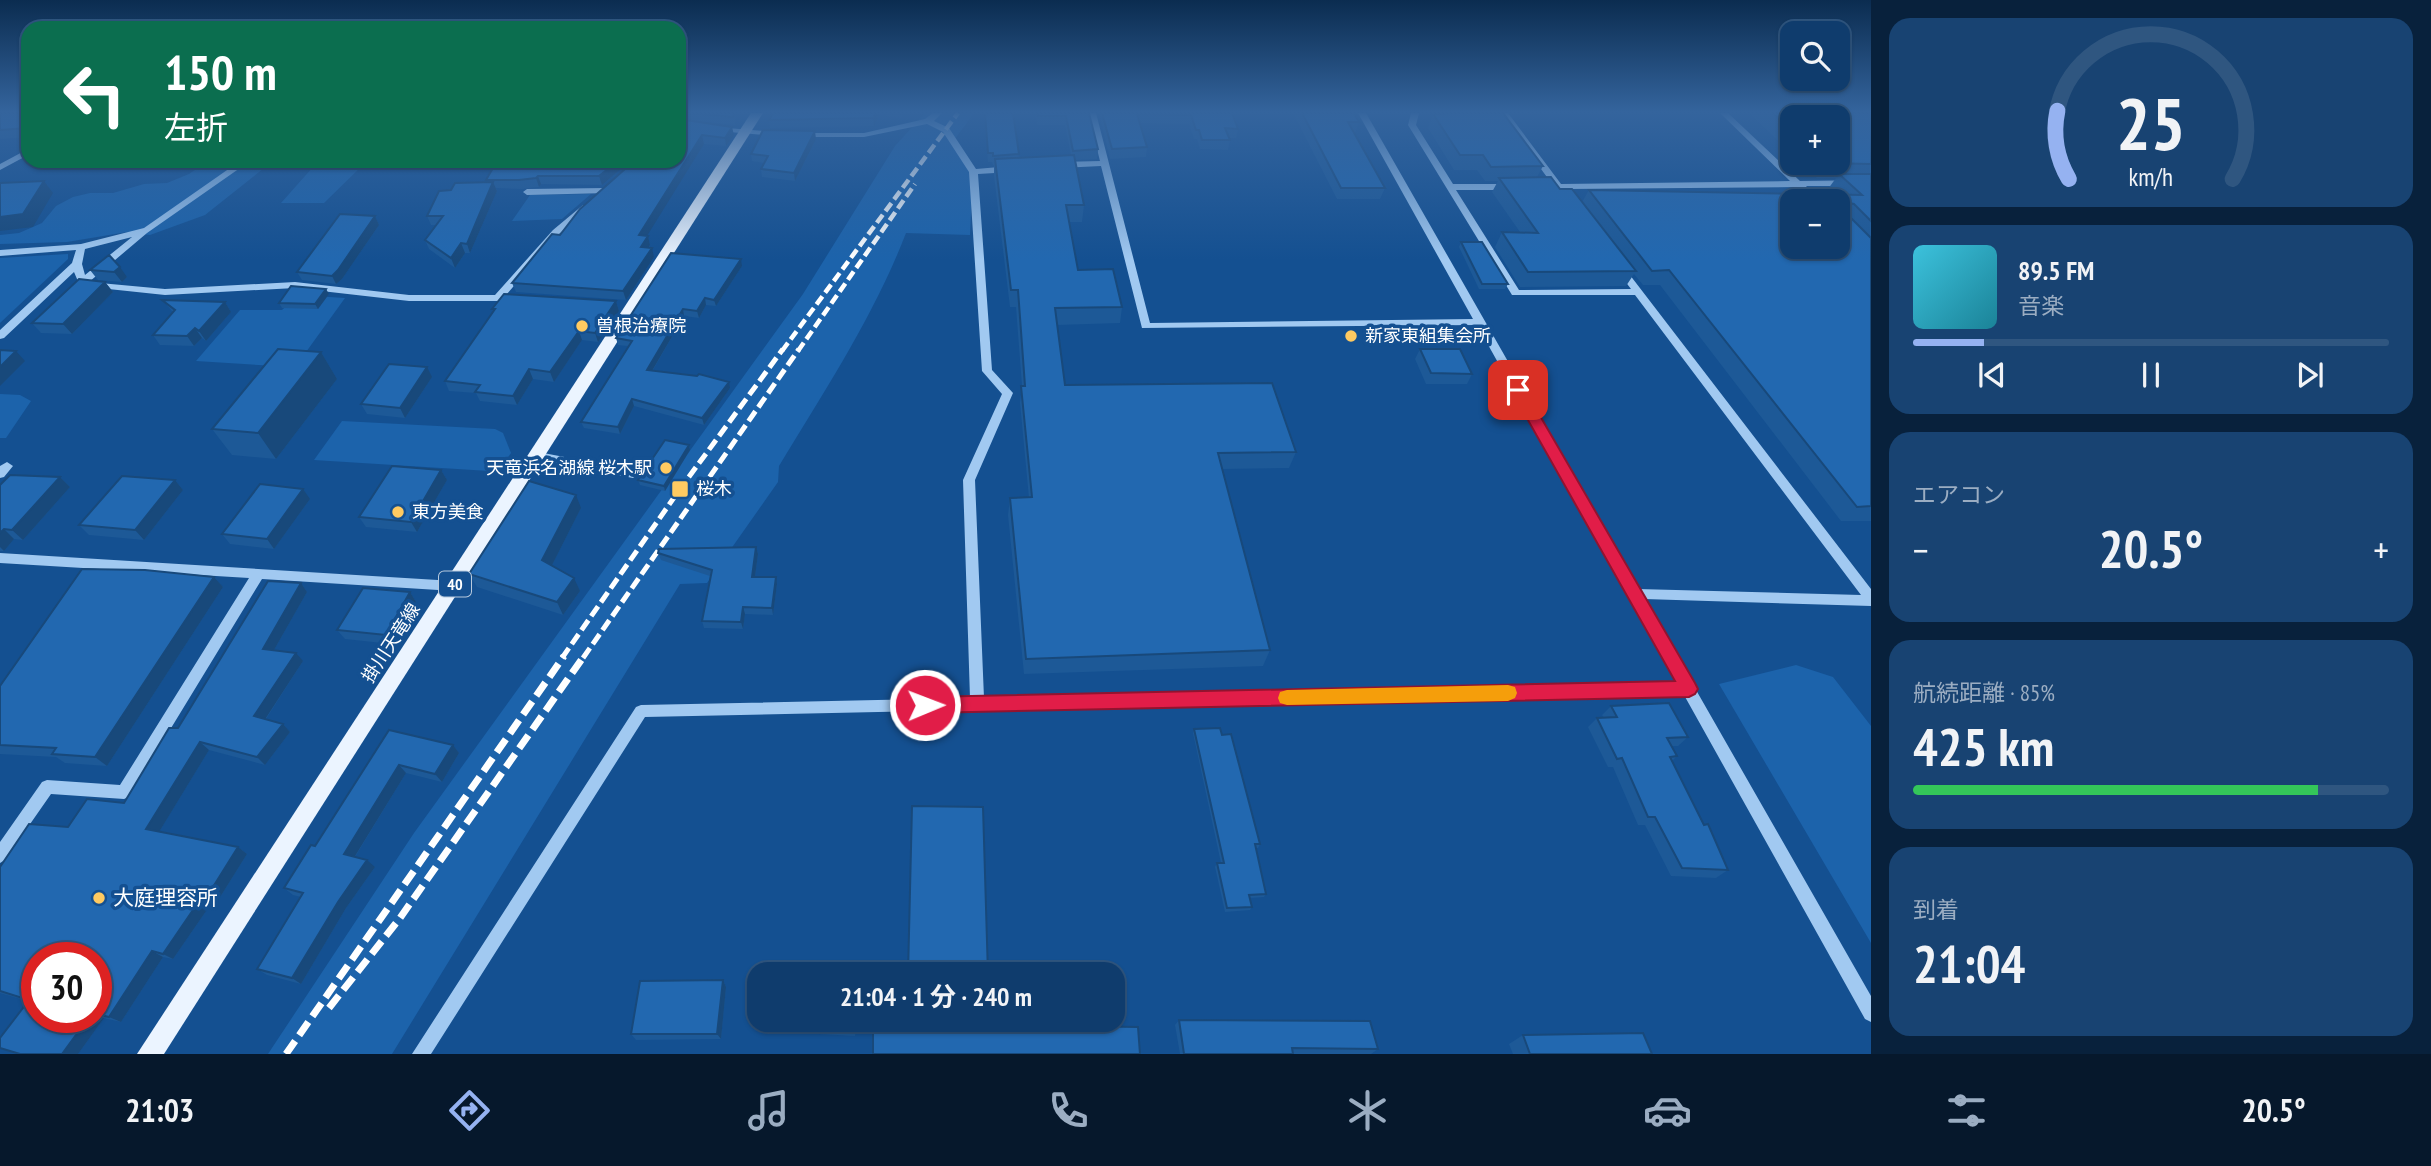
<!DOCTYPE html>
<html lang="ja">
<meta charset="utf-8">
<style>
:root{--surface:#0f3c6d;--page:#184372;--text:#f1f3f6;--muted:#9badc2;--line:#2f5680;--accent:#95b2f1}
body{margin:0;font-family:"PT Sans Narrow","Noto Sans JP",sans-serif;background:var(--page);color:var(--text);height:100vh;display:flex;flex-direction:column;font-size:26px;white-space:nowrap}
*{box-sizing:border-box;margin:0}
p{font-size:23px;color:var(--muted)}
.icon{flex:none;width:38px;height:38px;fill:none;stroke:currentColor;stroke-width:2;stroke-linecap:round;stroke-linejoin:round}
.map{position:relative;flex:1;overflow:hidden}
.drawer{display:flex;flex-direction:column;gap:18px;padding:18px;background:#08213c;width:560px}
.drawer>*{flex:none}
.top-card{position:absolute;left:21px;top:21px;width:665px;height:147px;border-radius:21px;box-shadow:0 2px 5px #0004,0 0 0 2px var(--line);background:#0b6e4f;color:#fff;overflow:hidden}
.buttons{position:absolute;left:1780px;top:21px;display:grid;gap:14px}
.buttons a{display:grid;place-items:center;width:70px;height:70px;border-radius:14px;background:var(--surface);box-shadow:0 2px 5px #0004,0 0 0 2px var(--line);font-size:35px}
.speed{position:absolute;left:21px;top:942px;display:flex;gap:14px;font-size:35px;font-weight:700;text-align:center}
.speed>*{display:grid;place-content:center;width:91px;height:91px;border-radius:50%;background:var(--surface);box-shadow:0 2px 5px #0004,0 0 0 2px var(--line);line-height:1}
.speed .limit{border:10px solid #d22;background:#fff;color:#111}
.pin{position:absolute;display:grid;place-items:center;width:60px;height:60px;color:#fff;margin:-30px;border-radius:14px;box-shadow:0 4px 10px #0006}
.me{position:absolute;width:77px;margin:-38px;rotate:89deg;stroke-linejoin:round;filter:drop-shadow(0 0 5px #0008)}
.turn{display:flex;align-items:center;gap:24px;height:147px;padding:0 28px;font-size:32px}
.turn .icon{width:91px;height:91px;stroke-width:2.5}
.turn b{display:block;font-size:49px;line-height:60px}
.big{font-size:52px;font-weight:700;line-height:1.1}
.drawer .tile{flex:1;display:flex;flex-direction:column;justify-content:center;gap:10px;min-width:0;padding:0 24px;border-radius:21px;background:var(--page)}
.drawer .dial{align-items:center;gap:0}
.dial svg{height:182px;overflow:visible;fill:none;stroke:var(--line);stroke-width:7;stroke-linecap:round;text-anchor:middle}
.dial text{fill:var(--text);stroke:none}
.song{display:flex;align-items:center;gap:21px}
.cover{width:84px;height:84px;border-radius:10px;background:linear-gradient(135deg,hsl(190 70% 55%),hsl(190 70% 35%))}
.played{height:7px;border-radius:4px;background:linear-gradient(90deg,var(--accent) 15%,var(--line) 15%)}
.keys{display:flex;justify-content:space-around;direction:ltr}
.heat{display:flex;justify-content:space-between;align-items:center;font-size:38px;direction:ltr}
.charge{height:10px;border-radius:5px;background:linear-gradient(90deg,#34c759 85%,var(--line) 0)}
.trip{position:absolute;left:747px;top:962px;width:378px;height:70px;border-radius:21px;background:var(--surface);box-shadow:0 2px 5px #0004,0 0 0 2px var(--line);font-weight:700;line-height:70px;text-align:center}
.dock{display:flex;height:112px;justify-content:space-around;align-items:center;background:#06182c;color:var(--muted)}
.dock .icon{width:49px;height:49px}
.dock .active{color:var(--accent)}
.dock b{font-size:32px;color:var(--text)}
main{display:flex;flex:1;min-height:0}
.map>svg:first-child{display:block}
</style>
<main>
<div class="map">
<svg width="1871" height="1054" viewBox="0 0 1871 1054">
<rect width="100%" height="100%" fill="#145091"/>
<!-- green -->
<path fill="#1c63ab" d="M925,113H974L952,143L973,172L970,235L906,233C874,316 825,390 779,466L778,482L707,583L680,584L392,1054H268L414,833L803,294L895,146Z
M208,161H273L205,215L150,235L127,232L67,242L0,244V235L19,233L42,223L56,206L73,197L90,193H113L144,184L167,183L189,174Z
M323,161H367L324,203H281L313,167Z
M591,194L562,219L512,221L530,195Z
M68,254V259L0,323V258Z
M298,295L345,298L301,359L276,366L196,361L240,310H282Z
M0,394L20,395L31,401L6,438H0Z
M342,421L495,429L503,433L511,453L503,464L489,471L314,460Z
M1796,665L1833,677L1871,726V943L1719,684Z"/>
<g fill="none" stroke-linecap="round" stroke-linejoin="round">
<!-- minor -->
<path fill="#a1c9f1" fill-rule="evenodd" d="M933,113H942L934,121L949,128L976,169L1011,166L1015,169L1011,172L978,174L992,370L1013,393L975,480L984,698L1677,683L1477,325L1142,328L1101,166L1060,168L1056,165L1060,162L1100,161L1088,113H1096L1150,323L1473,319L1358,113H1366L1638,589L1861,595L1635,295H1512L1408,125L1411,113H1419L1416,125L1453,184H1510L1514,187L1510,190H1456L1519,290L1631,289L1615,268L1617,266H1623L1871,589V606L1644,599L1871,996V1022L1865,1019L1684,695L645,717L431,1054H412L636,707L641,705L970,698L963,480L1002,394L982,371L969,172L943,132L927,124L864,137H801L797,135L801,133H864L925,119Z
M1500,113H1508L1561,184L1790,181L1720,113H1728L1800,181L1871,180V186H1806L1820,201H1811L1796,187L1565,189L1572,200L1568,203L1565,202L1556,190L1549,189V185L1552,184Z
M715,127L776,132L780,134L776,136L718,131L714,129Z
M28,149V155L0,170V164Z
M240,161H250L147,233L89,282L165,289L295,282L409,295H495L553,230L583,205H589L591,207L559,234L506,295L521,296V300L517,301H409L295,288L165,295L80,286L74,272L4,338L0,339V330L72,263L76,250L0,256V250L81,244L144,228ZM132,237L85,275L82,264L85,249Z
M605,188L608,189V193L527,195L523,192L527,189Z
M538,452L633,470L639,474L633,478L534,459L532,456Z
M7,462L13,466L4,477L0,478V466Z
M0,553L454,581L459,582L460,586L459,590L454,591L262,579L129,797L124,799L51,794L5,860L0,863V842L42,782L47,780L120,785L249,578L0,563Z"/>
<!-- major -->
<path fill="#ebf4ff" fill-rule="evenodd" d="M751,113H763L164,1054H137Z"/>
<!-- rail-far2 -->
<path stroke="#fff" stroke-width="4.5" stroke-dasharray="10 4.5" stroke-linecap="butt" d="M782,351L958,113
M798,351L915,184"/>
<!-- rail-far1 -->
<path stroke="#fff" stroke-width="5" stroke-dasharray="12 5" stroke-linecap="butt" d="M562,658L680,489L783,349
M583,658L799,349"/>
<!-- rail -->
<path stroke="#fff" stroke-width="7" stroke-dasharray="16 7" stroke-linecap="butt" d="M329,1008L400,918L584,656
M286,1054L564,656"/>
</g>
<!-- wall -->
<path fill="#1d5997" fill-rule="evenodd" d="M0,113H28V137L0,139Z
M679,113H736L735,125L680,119Z
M773,113H903L901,118L879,115L874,126L770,128L769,120Z
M984,113H1013L1019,158L1071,155L1065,125H1037L1035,113H1089L1098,149L1097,159L1075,160L1084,205L1082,222H1069L1078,270L1122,307L1120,323L1057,325L1065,385L1296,452L1289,468L1222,469L1270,650L1263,666L1024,674L1008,515L1010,498H1029L1020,403L1022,386L1016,307H1010L994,176V165H993L992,162H988Z
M1099,113H1232L1238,129L1236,138H1229L1230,140L1228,150L1200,149L1197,139H1194L1189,124L1140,123L1147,147L1146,157L1110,159Z
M1293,113H1354L1359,122L1355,133H1354L1385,188L1380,199H1337Z
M1437,113H1503L1543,166L1537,177L1582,202L1589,190L1834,195L1828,189L1836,178H1817L1801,163H1838L1792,117V154L1749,113H1871V521H1841L1660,285H1643L1634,274L1626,286L1520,287L1495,247L1502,232H1520L1492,192L1498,181H1485L1477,170H1454L1428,128L1433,114H1437Z
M679,119L734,135L726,146L704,144L646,236H648L650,245L649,248L654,257L626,300L516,292L512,283L560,235Z
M816,139L795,181L762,177L761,169L764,163L752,161L751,154Z
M497,161H630L602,185L541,184L539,187L522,189L496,188L497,191L470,253H465L455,268L429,249L425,240L436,225H431L427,216L451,190L487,182L486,180Z
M375,216L379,225L342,279L336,284L302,280L297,272Z
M1461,242L1508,284L1505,289H1479L1459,247Z
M109,255L127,277L122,282L98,280L90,270Z
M742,266L716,306L706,305L699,318L684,316L653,370L730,388L704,425L634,406L620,434L584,428L581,422L628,346L618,345L616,338Z
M105,282L113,292L72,334L41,333L32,323Z
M329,294L318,309L282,308L279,303Z
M162,300L225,302L231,312L206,341L202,338L194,346L160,345L153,335L173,312Z
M616,301L619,311L598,342L582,340L554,382L533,379L517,405L480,401L476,393L449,391L445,381L493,311L492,309Z
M1420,349L1472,374L1467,384H1426L1415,359Z
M321,352L337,379L276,459L232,455L212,429Z
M432,377L405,418L367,414L361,404Z
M689,445L690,450L665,491L640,485L638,480Z
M441,470L447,480L417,532L366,527L359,517Z
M60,477L70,487L23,540L14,539L4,551H0V485Z
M175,480L183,490L144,540L89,535L79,525Z
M310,499L274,549L230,544L222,534Z
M581,508L552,565L580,591L563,615L477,587L469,574Z
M756,547L758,554L755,577H776L777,584L773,615L745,614L743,629L704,628L702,621L710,576L661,560L658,553Z
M214,577L223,587L107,766L65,763L56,757L0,754V686Z
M301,583L307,592L274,650L303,661L266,719L283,724L290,732L265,765L209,750L159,832L238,847L247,854L217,902L213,901L173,959L163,957L121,1022L104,1018L78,1054H18L0,1048L28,1001L0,993V867L68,827L124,803L178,728ZM96,957V1017H37Z
M410,592L416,602L392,644L345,639L337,630Z
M1611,706L1688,737L1678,746H1672L1677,756L1672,761L1704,825L1728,870L1716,878L1671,876L1645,825H1638L1613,767H1608L1588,727L1597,718H1604L1602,715Z
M1194,729L1222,735L1260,844L1258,848H1256L1266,894L1264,897L1250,898L1252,907L1250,910L1225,912L1215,867L1217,863H1221L1193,733Z
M389,730L453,745L459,753L442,782L406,773L355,857L375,867L346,908L301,984L267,975L257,969L301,897L293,895L284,888L315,846Z
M723,980L726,987L721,1039L636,1040L631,1034Z
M819,1020H857L855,1036L819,1034L818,1031Z
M1179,1020L1378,1049L1371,1054H1180L1175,1025Z
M1523,1035L1652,1054H1513L1509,1044Z"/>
<!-- shaded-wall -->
<path fill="#18497b" d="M876,113H879V115L874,126L873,118Z
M732,127L734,135L726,146L725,138Z
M815,131L816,139L795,181L794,173Z
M702,135L704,144L642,244L639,235Z
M618,161H630L602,185L599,176Z
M538,176L541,184L539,187L536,178Z
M44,181L53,193L33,227L0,231V217Z
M493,182L497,191L470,253L467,244Z
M375,216L379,225L342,279L336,284L332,276Z
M648,236L650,245L643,255L641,247Z
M461,243L465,253L455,268L451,258Z
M652,248L654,257L626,300L623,291Z
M741,259L742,266L716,306L714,300Z
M120,267L127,277L122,282L114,272Z
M105,282L113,292L72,334L63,324Z
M326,289L329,294L318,309L315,304Z
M705,298L706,305L699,318L697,311Z
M616,301L619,311L598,342L595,333Z
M225,302L231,312L206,341L199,331Z
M683,309L684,316L649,376L647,370Z
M195,328L202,338L194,346L187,336Z
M579,331L582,340L554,382L550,372Z
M16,351L25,361L0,386V367Z
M321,352L337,379L276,459L258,433Z
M427,367L432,377L405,418L400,408Z
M529,369L533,379L517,405L513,396Z
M729,382L730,388L704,425L702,418Z
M632,399L634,406L620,434L618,427Z
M689,445L690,450L665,491L664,486Z
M441,470L447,480L417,532L411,522Z
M60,477L70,487L23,540L12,530Z
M175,480L183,490L144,540L135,530Z
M303,489L310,499L274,549L267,539Z
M576,495L581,508L548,573L542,560Z
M4,529L14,539L4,551L0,547V533Z
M756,547L758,554L754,584L752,577Z
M214,577L223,587L107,766L95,757Z
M776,577L777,584L773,615L772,608Z
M574,578L580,591L563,615L557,602Z
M301,583L307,592L270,657L263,649Z
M410,592L416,602L392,644L386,635Z
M743,607L745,614L743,629L741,622Z
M296,653L303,661L262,724L254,716Z
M283,724L290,732L265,765L257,757Z
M200,742L209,750L156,837L146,829Z
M453,745L459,753L442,782L435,774Z
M399,765L406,773L352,861L344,854Z
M238,847L247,854L217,902L208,895Z
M367,860L375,867L346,908L301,984L292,978L338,902Z
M204,894L213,901L173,959L163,954Z
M152,951L163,957L121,1022L109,1017Z
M723,980L726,987L721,1039L717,1034Z
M96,1015L104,1018L78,1054H62L89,1017H96Z"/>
<!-- building -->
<path fill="#2268b0" stroke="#18497b" stroke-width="2" fill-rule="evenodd" d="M0,113H28V128L0,130Z
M690,113H734L733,117Z
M773,113H876L873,118L769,120Z
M985,113H1013L1019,154L993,156V153H988Z
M1037,113H1089L1098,149L1073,151L1066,116H1038Z
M1102,113H1232L1238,129L1225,128L1230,140H1202L1199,130H1196L1191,115L1137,114L1147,147L1112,149Z
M1302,113H1354L1359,122H1348L1385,188H1341Z
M1452,113H1503L1543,166L1491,167L1483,155H1460L1433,114Z
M1773,113H1871V164L1827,163H1838V117H1792V130Z
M679,119L732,127L725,138L702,135L639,235L648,236L641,247L652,248L623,291L512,283L552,234L560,235L580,209L634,161H679Z
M763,130L815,131L794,173L761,169L768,156L751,154Z
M1074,155L1084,205H1066L1078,270L1113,269L1122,307L1055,308L1065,385L1272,383L1296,452L1218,453L1270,650L1026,659L1010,498L1032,497L1021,386H1025L1018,290H1011L995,159Z
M497,161H618L599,176H538L536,178L519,180H486Z
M1839,174H1871V221L1854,204L1848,203V215L1871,238V506L1857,507L1669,270L1652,271L1589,190L1862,195ZM1792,201H1838V247H1792Z
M1551,177L1560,189H1572L1636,271L1528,272L1502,232L1538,233L1499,178Z
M44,181L23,214L0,217V183Z
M493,182L467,244L461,243L451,258L425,240L443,216H427L439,191L451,190L455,183Z
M340,214L375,216L338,270L332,276L297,272Z
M1461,242H1482L1508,284H1482Z
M671,253L741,259L714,300L705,298L697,311L683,309L647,370L697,376L699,374L729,382L702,418L632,399L618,427L581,422L632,341L616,338Z
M109,255L120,267L114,272L90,270Z
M79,279L105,282L63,324L32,323Z
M291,286L326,289L315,304L279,303Z
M504,294L616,301L595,333L579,331L550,372L529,369L513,396L475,392L480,385L445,381L495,309H492Z
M162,300L225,302L199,331L195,328L187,336L153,335L175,310Z
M278,349L321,352L258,433L212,429Z
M1420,349H1460L1472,374L1431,373Z
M0,350L16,351L0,367Z
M389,364L427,367L400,408L361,404Z
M665,440L689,445L664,486L638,480Z
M392,466L441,470L411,522L359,517Z
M10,475L60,477L12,530L4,529L0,533V485Z
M122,476L175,480L135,530L79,525Z
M529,481L576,495L542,560L574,578L557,602L469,574Z
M260,484L303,489L267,539L222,534Z
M756,547L752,577H776L772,608L743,607L741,622L702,621L712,570L658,553L659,549Z
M82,569L145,570L214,577L95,757L52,754L56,748L0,745V686Z
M268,581L301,583L263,649L296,653L254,716L283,724L257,757L200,742L146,829L238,847L208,895L204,894L163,954L152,951L109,1017L96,1014V957H37V1017H89L62,1054H20L0,1048V1038L29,1000L0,991V867L29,824L68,827L87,799L124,803L169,728H178Z
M363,588L410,592L386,635L337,630Z
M1669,703L1688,737L1667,738L1677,756L1670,757L1704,825L1708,824L1728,870L1682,868L1655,817H1648L1622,758L1617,759L1597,718L1617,717L1611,706Z
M1220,728L1222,735L1231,734L1260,844H1255L1266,894L1249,895L1252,907L1227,908L1217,863H1224L1194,729Z
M389,730L453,745L435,774L399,765L344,854L367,860L338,902L292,978L257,969L303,893L284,888L311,845L315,846Z
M912,806L983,807L988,975H908Z
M723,980L717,1034H631L640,981Z
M819,1020H856L855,1033L818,1031Z
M873,1020H989V1025L1138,1027L1140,1054H873Z
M1179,1020L1370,1021L1378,1049L1292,1048L1293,1054H1184Z
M1643,1033L1652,1054H1530L1523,1035Z"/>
<!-- sky -->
<linearGradient id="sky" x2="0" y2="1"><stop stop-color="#0b2c50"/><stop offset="0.43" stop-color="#34649d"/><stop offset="1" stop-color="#34649d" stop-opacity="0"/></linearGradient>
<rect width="1871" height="260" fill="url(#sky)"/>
<!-- route -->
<path fill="#e11d48" stroke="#92132f" stroke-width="2" d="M1518,385L1525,390L1695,683L1698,689L1695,694L1689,697L925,713L919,711L916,705L919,700L925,697L1675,681L1511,390Z"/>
<!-- slow -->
<path fill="#f59e0b" d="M1508,685L1515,687L1517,693L1515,698L1508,701L1287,705L1280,703L1278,698L1280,692L1287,690Z"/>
<!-- markers -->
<g fill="#ffca61" stroke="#145091" stroke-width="2.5">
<circle cx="582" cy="326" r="7"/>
<circle cx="1351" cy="336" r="7"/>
<circle cx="666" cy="468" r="7"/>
<rect x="671" y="480" width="18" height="18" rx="3.5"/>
<circle cx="398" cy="512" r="7"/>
<circle cx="99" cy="898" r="7"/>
</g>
<g text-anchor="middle" stroke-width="7" stroke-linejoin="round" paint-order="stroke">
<!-- shield labels -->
<rect fill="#145091" stroke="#b8cade" stroke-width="2" x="439" y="571.5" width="32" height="25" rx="5"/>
<g font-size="16" font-weight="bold" fill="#fff">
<text x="455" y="590">40</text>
</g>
<!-- poi labels -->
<g font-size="18" fill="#fff" stroke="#145091" text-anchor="start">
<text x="596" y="332">曽根治療院</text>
<text x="1365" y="342">新家東組集会所</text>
<text x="652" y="474" text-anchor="end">天竜浜名湖線 桜木駅</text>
<text x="696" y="495">桜木</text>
<text x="412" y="518">東方美食</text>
</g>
<!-- street labels -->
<g font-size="18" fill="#fff" stroke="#145091">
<text transform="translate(391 643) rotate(-57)" y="6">掛川天竜線</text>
</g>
<!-- near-poi labels -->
<g font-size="21" fill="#fff" stroke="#145091" text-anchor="start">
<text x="113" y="905">大庭理容所</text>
</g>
</g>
</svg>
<div class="buttons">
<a><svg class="icon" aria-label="search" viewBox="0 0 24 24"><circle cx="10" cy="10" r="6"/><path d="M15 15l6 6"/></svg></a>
<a>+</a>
<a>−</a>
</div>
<div class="speed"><div class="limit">30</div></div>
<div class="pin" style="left:1518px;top:390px;background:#d93025"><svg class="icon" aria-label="arrive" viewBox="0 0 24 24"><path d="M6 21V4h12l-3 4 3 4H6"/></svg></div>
<svg class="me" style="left:925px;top:705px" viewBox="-20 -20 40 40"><circle r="17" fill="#e11d48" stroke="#fff" stroke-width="3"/><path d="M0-11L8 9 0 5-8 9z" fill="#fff"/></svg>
<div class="trip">21:04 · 1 分 · 240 m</div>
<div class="top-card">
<div class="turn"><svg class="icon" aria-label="left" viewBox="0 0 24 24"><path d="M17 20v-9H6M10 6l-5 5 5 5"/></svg><div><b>150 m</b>左折</div></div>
</div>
</div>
<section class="drawer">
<div class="tile dial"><svg viewBox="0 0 100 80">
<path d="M14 69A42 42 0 1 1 86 69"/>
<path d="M14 69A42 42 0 0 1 9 39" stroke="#95b2f1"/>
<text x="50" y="56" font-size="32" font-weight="700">25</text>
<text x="50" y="72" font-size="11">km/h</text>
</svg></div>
<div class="tile">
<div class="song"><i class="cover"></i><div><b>89.5 FM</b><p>音楽</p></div></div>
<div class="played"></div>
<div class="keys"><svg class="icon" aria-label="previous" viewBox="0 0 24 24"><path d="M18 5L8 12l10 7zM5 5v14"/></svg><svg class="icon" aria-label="pause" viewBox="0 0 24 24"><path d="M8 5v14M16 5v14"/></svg><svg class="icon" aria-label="next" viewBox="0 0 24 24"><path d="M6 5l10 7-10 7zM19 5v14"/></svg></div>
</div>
<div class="tile"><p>エアコン</p>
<div class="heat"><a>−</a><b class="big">20.5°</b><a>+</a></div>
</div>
<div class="tile"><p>航続距離 · 85%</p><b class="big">425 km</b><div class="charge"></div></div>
<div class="tile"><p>到着</p><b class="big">21:04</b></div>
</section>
</main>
<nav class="dock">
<b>21:03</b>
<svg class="icon active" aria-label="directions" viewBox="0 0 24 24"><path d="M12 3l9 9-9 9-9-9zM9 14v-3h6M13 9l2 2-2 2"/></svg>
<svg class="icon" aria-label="music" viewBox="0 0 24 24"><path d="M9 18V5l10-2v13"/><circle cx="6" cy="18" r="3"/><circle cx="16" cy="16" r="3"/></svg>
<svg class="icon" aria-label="phone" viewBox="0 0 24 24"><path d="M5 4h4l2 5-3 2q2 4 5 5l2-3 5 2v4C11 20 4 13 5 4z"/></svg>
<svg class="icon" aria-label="climate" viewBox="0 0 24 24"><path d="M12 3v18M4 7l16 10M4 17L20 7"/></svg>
<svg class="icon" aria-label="car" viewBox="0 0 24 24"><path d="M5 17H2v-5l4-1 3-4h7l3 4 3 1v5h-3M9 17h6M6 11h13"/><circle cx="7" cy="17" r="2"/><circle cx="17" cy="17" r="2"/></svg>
<svg class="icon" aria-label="filters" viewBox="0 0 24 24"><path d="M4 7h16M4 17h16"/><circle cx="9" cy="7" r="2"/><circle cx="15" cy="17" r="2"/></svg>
<b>20.5°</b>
</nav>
